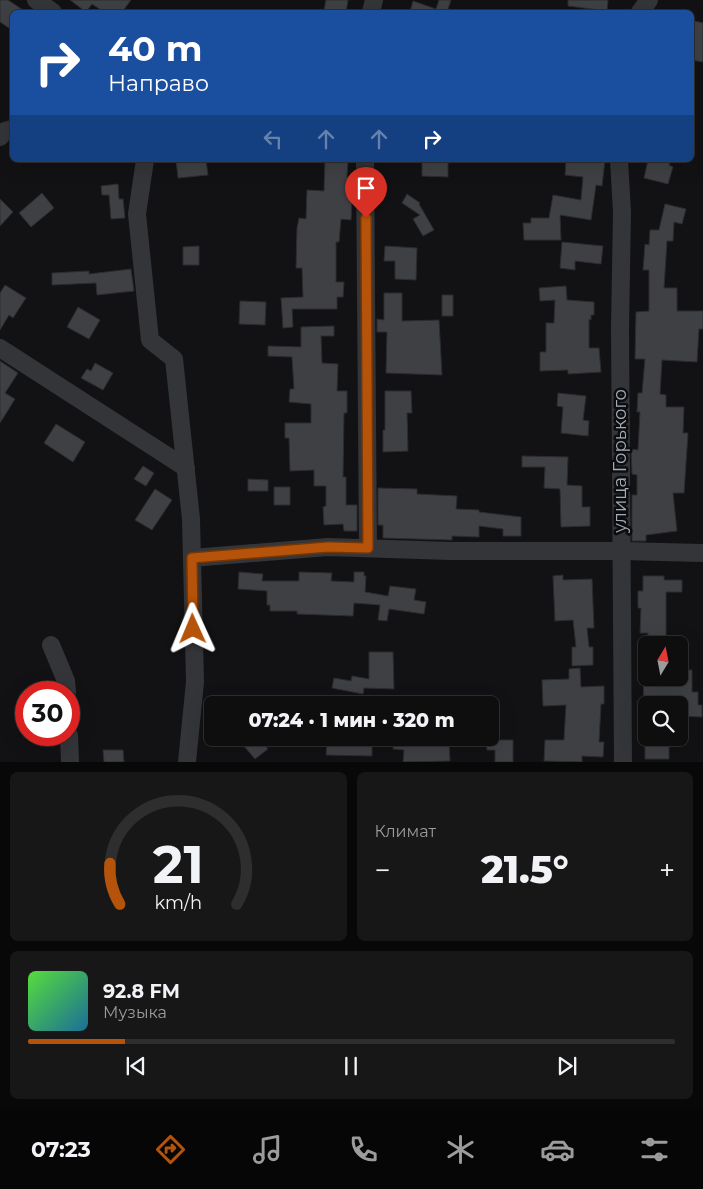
<!DOCTYPE html>
<html lang="ru">
<meta charset="utf-8">
<style>
:root{--surface:#0e0e0f;--page:#171718;--text:#f1f3f6;--muted:#9b9c9e;--line:#2e2e2f;--accent:#b45309}
body{margin:0;font-family:Montserrat,sans-serif;background:var(--page);color:var(--text);height:100vh;display:flex;flex-direction:column;font-size:19px;white-space:nowrap}
*{box-sizing:border-box;margin:0}
p{font-size:16px;color:var(--muted)}
.icon{flex:none;width:28px;height:28px;fill:none;stroke:currentColor;stroke-width:2;stroke-linecap:round;stroke-linejoin:round}
.map{position:relative;height:762px;overflow:hidden}
.sheet{display:flex;flex-direction:column;gap:10px;padding:10px;background:#080808;flex:1}
.sheet>*{flex:none}
.hud{position:absolute;left:10px;top:10px;width:684px;height:152px;border-radius:8px;box-shadow:0 5px 20px #0002,0 0 0 1px var(--line);background:#1a4fa0;color:#fff;overflow:hidden}
.needle{width:32px;rotate:10deg}
.buttons{position:absolute;left:638px;top:636px;display:grid;gap:10px}
.buttons a{display:grid;place-items:center;width:50px;height:50px;border-radius:8px;background:var(--surface);box-shadow:0 5px 20px #0002,0 0 0 1px var(--line);font-size:25px}
.speed{position:absolute;left:15px;top:681px;display:flex;gap:10px;font-size:25px;font-weight:700;text-align:center}
.speed>*{display:grid;place-content:center;width:65px;height:65px;border-radius:50%;background:var(--surface);box-shadow:0 5px 20px #0002,0 0 0 1px var(--line);line-height:1}
.speed .limit{border:8px solid #d22;background:#fff;color:#111}
.pin{position:absolute;display:grid;place-items:center;width:42px;height:42px;color:#fff;margin:-51px -21px;border-radius:50% 50% 50% 0;rotate:-45deg;box-shadow:0 0 5px #0007}
.pin .icon{rotate:45deg}
.me{position:absolute;width:55px;margin:-28px;rotate:359deg;stroke-linejoin:round;filter:drop-shadow(0 0 4px #0008)}
.turn{display:flex;align-items:center;gap:18px;height:105px;padding:0 15px;font-size:22px}
.turn .icon{width:65px;height:65px;stroke-width:2.5}
.turn b{display:block;font-size:35px;line-height:42px}
.lanes{display:flex;align-items:center;height:48px;padding:0 15px;background:#0003;justify-content:center;gap:25px;direction:ltr}
.lanes .off{opacity:.35}
.big{font-size:38px;font-weight:800;line-height:1.1}
.sheet .tile{flex:1;display:flex;flex-direction:column;justify-content:center;gap:8px;min-width:0;padding:0 18px;border-radius:8px;background:var(--page)}
.sheet .dial{align-items:center;gap:0}
.dial svg{height:130px;overflow:visible;fill:none;stroke:var(--line);stroke-width:7;stroke-linecap:round;text-anchor:middle}
.dial text{fill:var(--text);stroke:none}
.song{display:flex;align-items:center;gap:15px}
.cover{width:60px;height:60px;border-radius:8px;background:linear-gradient(135deg,hsl(110 70% 55%),hsl(200 70% 35%))}
.played{height:5px;border-radius:2px;background:linear-gradient(90deg,var(--accent) 15%,var(--line) 15%)}
.keys{display:flex;justify-content:space-around;direction:ltr}
.heat{display:flex;justify-content:space-between;align-items:center;font-size:28px;direction:ltr}
.sheet .tiles{flex:1;display:grid;gap:10px;grid-template-columns:1fr 1fr}
.tile:last-child{grid-column:span 2}
.trip{position:absolute;left:204px;top:696px;width:295px;height:50px;border-radius:8px;background:var(--surface);box-shadow:0 5px 20px #0002,0 0 0 1px var(--line);font-weight:800;line-height:50px;text-align:center}
.dock{display:flex;height:80px;justify-content:space-around;align-items:center;background:#060606;color:var(--muted)}
.dock .icon{width:35px;height:35px}
.dock .active{color:var(--accent)}
.dock b{font-size:22px;color:var(--text)}
.map>svg:first-child{display:block}
</style>
<div class="map">
<svg width="703" height="762" viewBox="0 0 703 762">
<rect width="100%" height="100%" fill="#121214"/>
<!-- building -->
<path fill="#3e4044" stroke="#2c2c30" d="M0,0H8L26,12H12V30L0,22Z
M70,0H131L122,12H104L92,4L86,12Z
M326,0H348L346,12L324,10Z
M439,0H451L447,12H410L413,1L436,9Z
M568,0H608L607,11L568,6Z
M691,20L703,23V62L691,60Z
M176,160H206L208,175L178,178Z
M325,160H348L347,177H353L351,220L341,219L339,242H336V282H344L343,297H337V309H292L293,327L283,328L281,298L303,297L302,268H296L297,228L299,218L306,219L307,190L324,191Z
M422,160H448V177L422,176Z
M566,160H605L602,186L596,185L591,220L560,215L561,240H524L523,223H531V218H549L553,195L581,200L583,177L565,175Z
M648,160H670L669,165L673,167L668,184L644,178Z
M118,184L119,199H123L125,218L111,219L109,195H102L101,186Z
M42,193L54,208L31,227L19,213Z
M407,194L420,203L419,204L434,230L423,236L413,219L420,215L402,203Z
M0,199L13,212L0,226Z
M665,204L686,209L682,224L674,222L673,241H667L664,288H677V311H703V329H699L697,362L662,360L660,394L666,395V407H684L683,433H688L684,493H673L677,531L646,535V541H632V495H637V475L632,474L631,449L638,450L640,412H637L638,393H642L645,359H635L636,312L649,311V270H643L645,244L649,245L650,230H659Z
M562,242L603,246L601,264L575,261V270L560,268Z
M199,246V265H183V247Z
M385,246L417,248L416,280L395,279V261H384Z
M131,269L134,291L97,295L96,283L52,285V273L89,271V274Z
M5,285L26,298L13,318L9,315L0,330V293Z
M566,286L567,300L594,302V315H591V320L589,319V348H599L601,372L568,374V370L540,371V352H546V323H554L555,300L540,301L539,288Z
M384,293H402V321L439,320L442,375L386,373L387,332H377V319L384,320Z
M442,295H453V316H442Z
M240,301L266,302L265,325L239,324Z
M78,307L100,320L89,339L67,327Z
M334,326V336H321L322,363L338,364L337,391H347V413H344L343,477H346V505H357V531H344L343,524L324,525L323,507L326,506V486H314V470L290,471L289,438H285V423H311V404L289,402L290,389H294L292,357L268,356V346L301,347V327Z
M0,361L18,373L5,393L15,399L0,423Z
M95,363L113,373L103,390L81,378L87,369L91,371Z
M385,391H411L412,413H407L408,451L383,452V430H385Z
M558,393L586,396L583,420L589,421L588,436L561,433L563,407L557,406Z
M56,424L85,442L73,462L44,443Z
M522,456L568,457L567,485L582,486V507H590V526L561,527L560,489L544,488L545,467H522Z
M143,466L154,473L146,486L134,479Z
M248,479L268,480V491H248Z
M274,487H290V505H274Z
M378,488L417,489V494L457,496L456,509L479,510V512L521,517V536H503V529L479,526V537L452,536V540L383,538V525H378Z
M155,489L172,500L152,530L135,520Z
M239,572L263,574L262,581H299V572L332,573L331,581L354,582V572H364V576H366L365,592L388,596L390,586L416,589L414,600L426,602L424,614L389,609L387,621L378,620L380,605L354,603L353,616L297,614V611H270V605H267V591L238,589Z
M563,575V580L592,579L594,628H587L589,647H593V665L572,666V647H576L573,620L555,621L553,576Z
M643,576H664V580H682V592H666V645H648V633H640L641,608H638V591H643Z
M369,652H393L394,689L364,688L363,694L332,688L334,678L351,681L352,676L369,679Z
M580,668L581,687L604,686V704H601L599,742H604L603,757L582,756V762L544,761L545,740H564L566,705L543,706L542,680L569,679V669Z
M679,670H692V692H698V705H702V717L679,716V705H672V702H644L643,678H679Z
M237,738H259L268,749L255,759Z
M394,738L428,739V742L449,741L450,761L403,762L404,750L393,749Z
M353,739H372V756L326,755L327,742L353,744Z
M645,739H669V759H645Z
M486,740H513V762H495V750H487Z
M103,750H123L124,762H104Z"/>
<g fill="none" stroke-linecap="round" stroke-linejoin="round">
<!-- minor -->
<path stroke="#333539" stroke-width="18" d="M36,0L53,12
M371,12L374,0
M640,12L649,0
M0,137L5,131L12,129
M145,160L137,214L150,340L174,359L191,519L195,682L187,762
M365,160L368,548
M619,160L622,212L620,328L623,762
M0,348L186,468
M192,558L328,547L450,551H621L703,553
M51,645L66,681L67,692
M69,735L70,762"/>
</g>
<g fill="none" stroke-linecap="round" stroke-linejoin="round">
<!-- route casing -->
<g stroke="#753606" stroke-width="12">
<path id="route" d="M193,629L192,558L328,547L368,548L366,218"/>
</g>
<!-- route -->
<use href="#route" stroke="#b45309" stroke-width="9"/>
</g>
<g text-anchor="middle" stroke-width="5" stroke-linejoin="round" paint-order="stroke">
<!-- street labels -->
<g font-size="18" fill="#a2abb6" stroke="#0d0d0f">
<text transform="translate(620 461) rotate(-90)" y="6">улица Горького</text>
</g>
</g>
</svg>
<div class="buttons">
<a><svg class="needle" viewBox="-14 -14 28 28"><path d="M0-13l5 13h-10z" fill="#e53935"/><path d="M0 13l5-13h-10z" fill="#9b9c9e"/></svg></a>
<a><svg class="icon" aria-label="search" viewBox="0 0 24 24"><circle cx="10" cy="10" r="6"/><path d="M15 15l6 6"/></svg></a>
</div>
<div class="speed"><div class="limit">30</div></div>
<div class="pin" style="left:366px;top:218px;background:#d93025"><svg class="icon" aria-label="arrive" viewBox="0 0 24 24"><path d="M6 21V4h12l-3 4 3 4H6"/></svg></div>
<svg class="me" style="left:193px;top:629px" viewBox="-20 -20 40 40"><path d="M0-17L14 15 0 8-14 15z" fill="#b45309" stroke="#fff" stroke-width="4"/></svg>
<div class="trip">07:24 · 1 мин · 320 m</div>
<div class="hud">
<div class="turn"><svg class="icon" aria-label="right" viewBox="0 0 24 24"><path d="M7 20v-9h11M14 6l5 5-5 5"/></svg><div><b>40 m</b>Направо</div></div>
<div class="lanes"><svg class="icon off" aria-label="left" viewBox="0 0 24 24"><path d="M17 20v-9H6M10 6l-5 5 5 5"/></svg><svg class="icon off" aria-label="ahead" viewBox="0 0 24 24"><path d="M12 20V5M6 11l6-6 6 6"/></svg><svg class="icon off" aria-label="ahead" viewBox="0 0 24 24"><path d="M12 20V5M6 11l6-6 6 6"/></svg><svg class="icon" aria-label="right" viewBox="0 0 24 24"><path d="M7 20v-9h11M14 6l5 5-5 5"/></svg></div>
</div>
</div>
<section class="sheet">
<div class="tiles">
<div class="tile dial"><svg viewBox="0 0 100 80">
<path d="M14 69A42 42 0 1 1 86 69"/>
<path d="M14 69A42 42 0 0 1 8 44" stroke="#b45309"/>
<text x="50" y="56" font-size="32" font-weight="700">21</text>
<text x="50" y="72" font-size="11">km/h</text>
</svg></div>
<div class="tile"><p>Климат</p>
<div class="heat"><a>−</a><b class="big">21.5°</b><a>+</a></div>
</div>
<div class="tile">
<div class="song"><i class="cover"></i><div><b>92.8 FM</b><p>Музыка</p></div></div>
<div class="played"></div>
<div class="keys"><svg class="icon" aria-label="previous" viewBox="0 0 24 24"><path d="M18 5L8 12l10 7zM5 5v14"/></svg><svg class="icon" aria-label="pause" viewBox="0 0 24 24"><path d="M8 5v14M16 5v14"/></svg><svg class="icon" aria-label="next" viewBox="0 0 24 24"><path d="M6 5l10 7-10 7zM19 5v14"/></svg></div>
</div>
</div>
</section>
<nav class="dock">
<b>07:23</b>
<svg class="icon active" aria-label="directions" viewBox="0 0 24 24"><path d="M12 3l9 9-9 9-9-9zM9 14v-3h6M13 9l2 2-2 2"/></svg>
<svg class="icon" aria-label="music" viewBox="0 0 24 24"><path d="M9 18V5l10-2v13"/><circle cx="6" cy="18" r="3"/><circle cx="16" cy="16" r="3"/></svg>
<svg class="icon" aria-label="phone" viewBox="0 0 24 24"><path d="M5 4h4l2 5-3 2q2 4 5 5l2-3 5 2v4C11 20 4 13 5 4z"/></svg>
<svg class="icon" aria-label="climate" viewBox="0 0 24 24"><path d="M12 3v18M4 7l16 10M4 17L20 7"/></svg>
<svg class="icon" aria-label="car" viewBox="0 0 24 24"><path d="M5 17H2v-5l4-1 3-4h7l3 4 3 1v5h-3M9 17h6M6 11h13"/><circle cx="7" cy="17" r="2"/><circle cx="17" cy="17" r="2"/></svg>
<svg class="icon" aria-label="filters" viewBox="0 0 24 24"><path d="M4 7h16M4 17h16"/><circle cx="9" cy="7" r="2"/><circle cx="15" cy="17" r="2"/></svg>
</nav>
